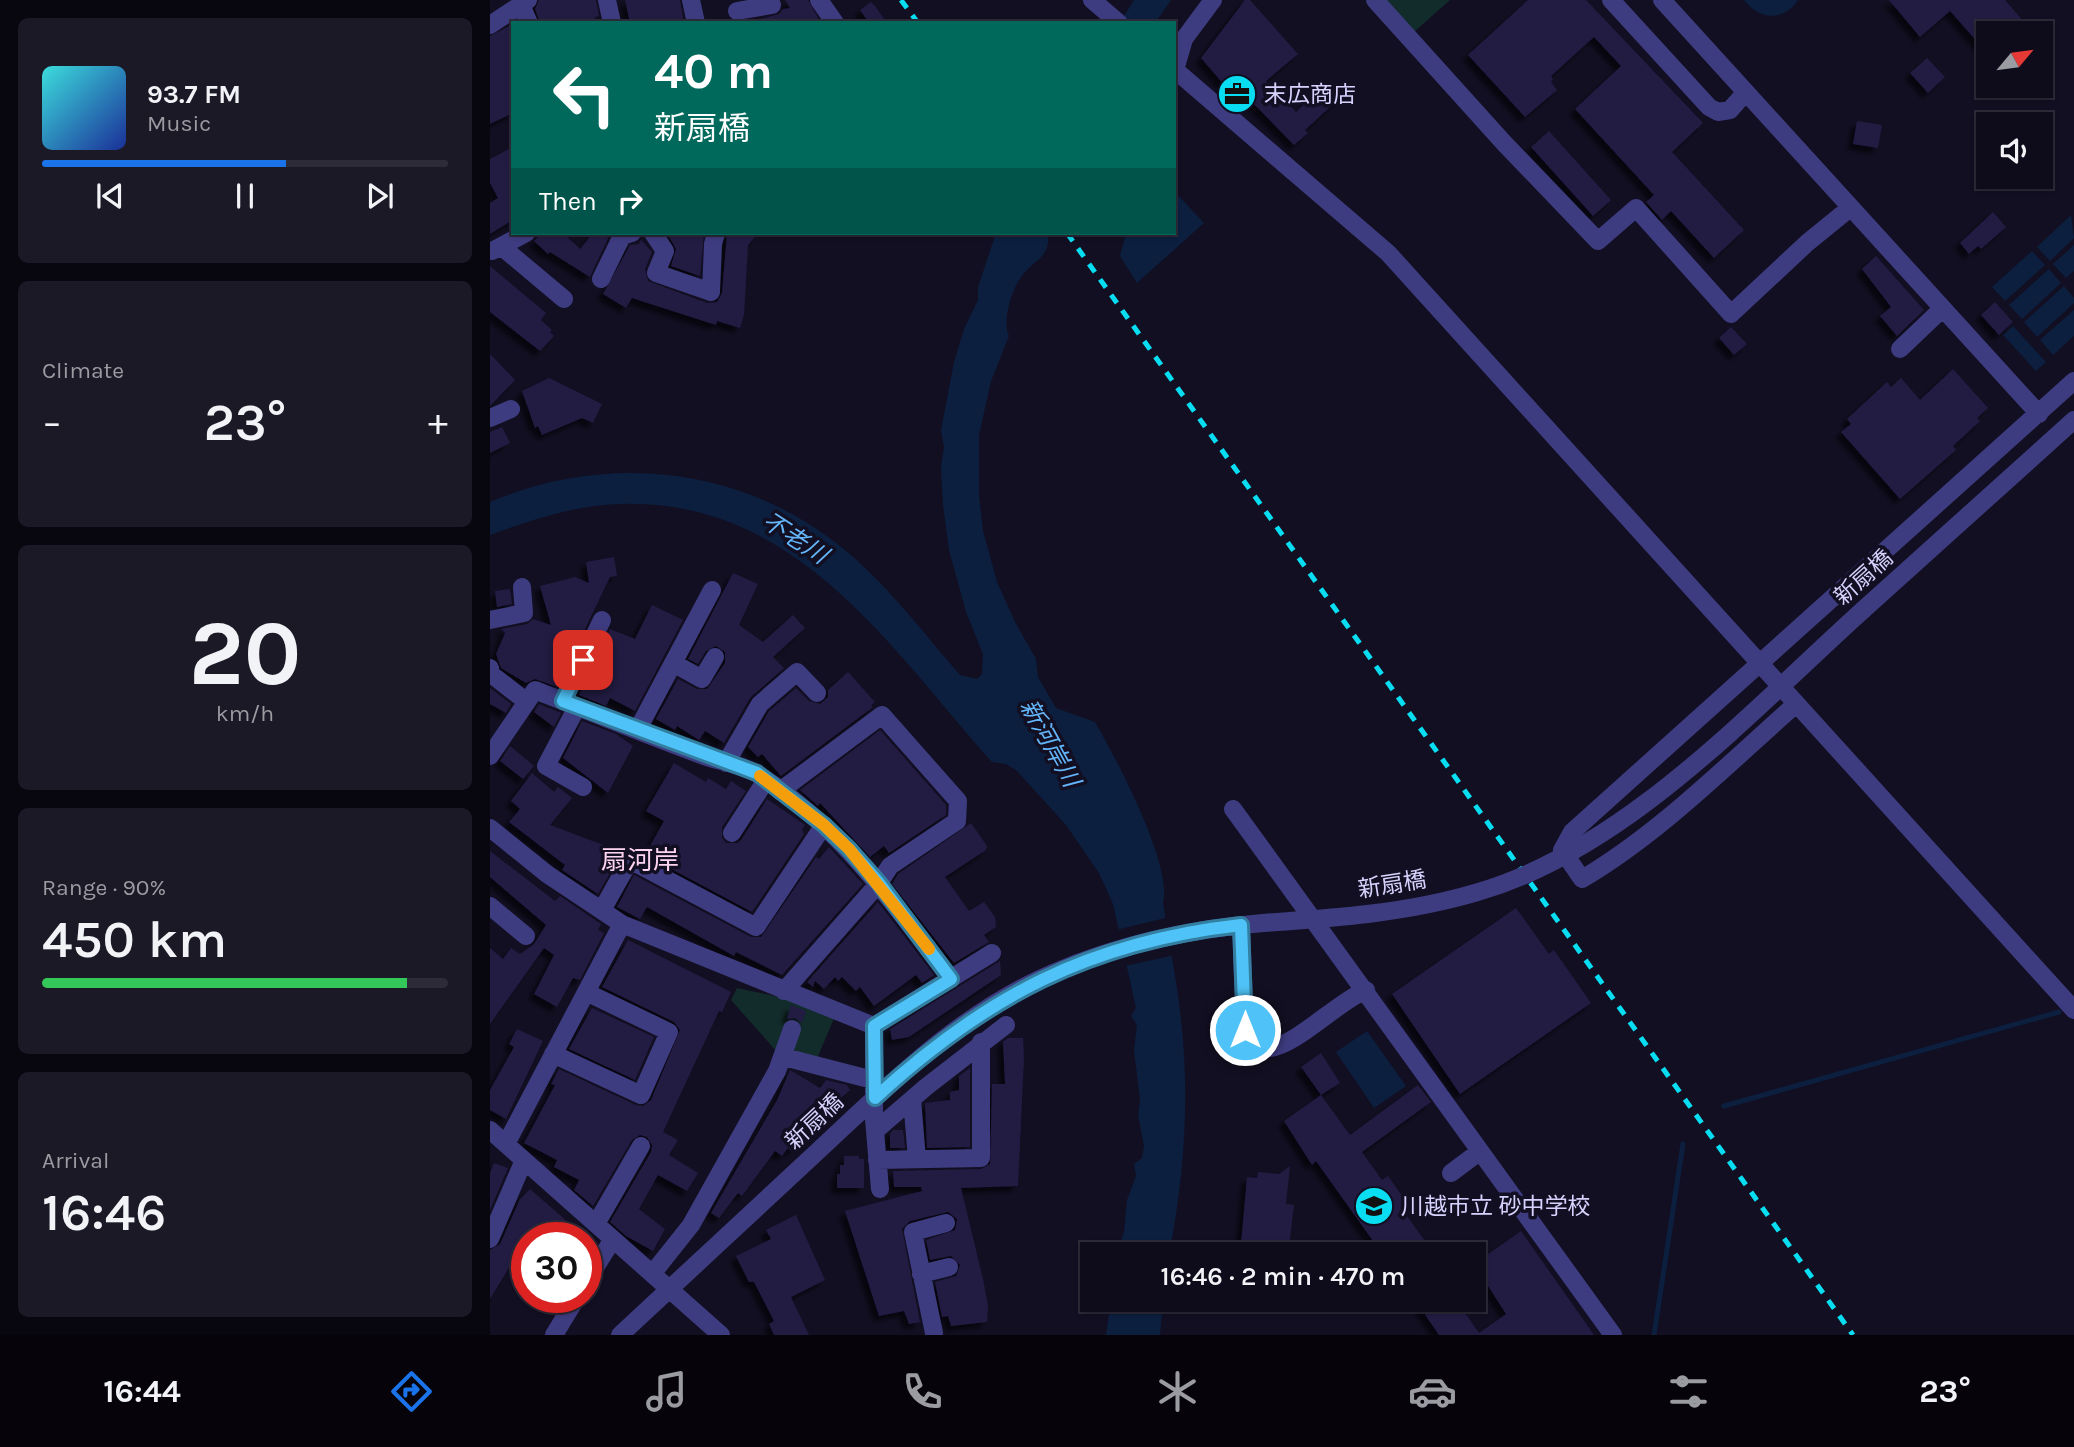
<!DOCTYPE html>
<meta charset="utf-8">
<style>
:root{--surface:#0e0b1a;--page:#1c1927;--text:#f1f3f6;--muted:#9b9ba2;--line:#2e2b39;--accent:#1a73e8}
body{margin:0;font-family:Karla,"Noto Sans JP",sans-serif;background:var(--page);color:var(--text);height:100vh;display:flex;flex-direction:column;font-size:26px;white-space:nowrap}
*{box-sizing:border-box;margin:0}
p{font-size:23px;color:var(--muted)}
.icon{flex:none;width:38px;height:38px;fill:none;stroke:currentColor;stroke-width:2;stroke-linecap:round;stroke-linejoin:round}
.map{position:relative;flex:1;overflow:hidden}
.sheet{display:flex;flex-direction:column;gap:18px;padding:18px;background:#08060e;width:490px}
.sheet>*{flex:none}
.hud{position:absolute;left:21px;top:21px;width:665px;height:214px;border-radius:0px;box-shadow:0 2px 5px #0004,0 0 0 2px var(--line);background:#00695c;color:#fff;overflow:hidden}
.needle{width:46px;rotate:61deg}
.controls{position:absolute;left:1486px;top:21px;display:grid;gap:14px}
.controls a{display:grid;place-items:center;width:77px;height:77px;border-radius:0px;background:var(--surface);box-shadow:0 2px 5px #0004,0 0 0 2px var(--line);font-size:35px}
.speed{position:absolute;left:21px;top:1222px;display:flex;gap:14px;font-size:35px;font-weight:700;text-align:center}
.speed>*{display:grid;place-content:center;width:91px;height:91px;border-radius:50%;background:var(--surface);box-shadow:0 2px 5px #0004,0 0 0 2px var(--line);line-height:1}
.speed .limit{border:10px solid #d22;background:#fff;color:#111}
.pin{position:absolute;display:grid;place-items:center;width:60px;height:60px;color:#fff;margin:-30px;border-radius:14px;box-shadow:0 4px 10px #0006}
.me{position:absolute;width:77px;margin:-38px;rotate:0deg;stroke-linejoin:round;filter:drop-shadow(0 0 5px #0008)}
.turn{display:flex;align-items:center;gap:24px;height:147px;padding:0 28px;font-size:32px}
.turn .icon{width:91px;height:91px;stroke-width:2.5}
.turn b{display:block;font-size:49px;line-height:60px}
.then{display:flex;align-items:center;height:66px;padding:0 28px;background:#0003;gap:14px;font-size:26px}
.big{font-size:52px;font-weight:600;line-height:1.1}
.sheet .card{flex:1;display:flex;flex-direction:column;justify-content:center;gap:10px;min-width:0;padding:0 24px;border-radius:10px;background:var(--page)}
.sheet .dial{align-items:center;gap:0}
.dial b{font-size:91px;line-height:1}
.song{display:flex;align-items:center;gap:21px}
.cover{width:84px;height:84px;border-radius:10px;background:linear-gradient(135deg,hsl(180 70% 55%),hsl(230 70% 35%))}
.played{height:7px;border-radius:4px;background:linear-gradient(90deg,var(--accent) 60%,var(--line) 60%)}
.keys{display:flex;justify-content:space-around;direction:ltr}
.heat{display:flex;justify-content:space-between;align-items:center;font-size:38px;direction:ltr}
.charge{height:10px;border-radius:5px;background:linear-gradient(90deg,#34c759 90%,var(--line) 0)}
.trip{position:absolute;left:590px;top:1242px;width:406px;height:70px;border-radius:0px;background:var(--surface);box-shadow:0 2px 5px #0004,0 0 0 2px var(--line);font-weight:600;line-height:70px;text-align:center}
.tab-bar{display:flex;height:112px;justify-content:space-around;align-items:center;background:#06040a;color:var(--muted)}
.tab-bar .icon{width:49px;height:49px}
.tab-bar .on{color:var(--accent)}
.tab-bar b{font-size:32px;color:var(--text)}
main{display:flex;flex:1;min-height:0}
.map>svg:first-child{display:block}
</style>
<main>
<section class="sheet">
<div class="card">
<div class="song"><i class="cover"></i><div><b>93.7 FM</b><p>Music</p></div></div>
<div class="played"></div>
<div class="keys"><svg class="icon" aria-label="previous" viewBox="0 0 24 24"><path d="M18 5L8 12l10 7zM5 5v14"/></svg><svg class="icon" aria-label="pause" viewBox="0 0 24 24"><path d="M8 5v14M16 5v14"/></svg><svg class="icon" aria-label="next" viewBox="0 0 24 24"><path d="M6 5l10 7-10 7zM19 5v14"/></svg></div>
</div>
<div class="card"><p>Climate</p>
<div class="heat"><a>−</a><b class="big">23°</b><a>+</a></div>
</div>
<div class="card dial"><b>20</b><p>km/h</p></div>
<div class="card"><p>Range · 90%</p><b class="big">450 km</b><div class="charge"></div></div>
<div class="card"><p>Arrival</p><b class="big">16:46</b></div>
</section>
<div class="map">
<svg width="1584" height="1335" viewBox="0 0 1584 1335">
<defs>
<filter id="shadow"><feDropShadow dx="-5.5" dy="5.5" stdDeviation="2" flood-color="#0009"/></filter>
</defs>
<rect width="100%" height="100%" fill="#120f22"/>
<!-- green -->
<path fill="#122c2b" d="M895,0H960L924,32Z
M247,988L303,1000L345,1016L326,1061L288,1053L241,1000Z"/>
<!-- water -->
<path fill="#0c1f3f" d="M644,0H681L665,23H614L622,7L634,16Z
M1254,0H1308C1294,22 1269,20 1254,0Z
M684,191L714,223L647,283L630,256L636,233H684Z
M1581,215L1584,238L1560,261L1547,247Z
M506,233H558C561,258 543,260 531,277C521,291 512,321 519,336L501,381L489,435V495L493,531L507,582L525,622L546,659L548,677L566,708L605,722C626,758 683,865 673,903C679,942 687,981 691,1020C700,1098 694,1178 679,1255H626L634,1232L637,1200L646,1176L644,1164L652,1158L654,1146L648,1115L650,1100L644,1050L647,1025L641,1016L646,1008L623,904L609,873L576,825L526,770L516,764L502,762C394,640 299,489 113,505C74,509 36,522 0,535V502C113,454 243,465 342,540C392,577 430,629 470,675L487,679L492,674L493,654L476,612L459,550L453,505L451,467L454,447L451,430L464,362L474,329L488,300V287Z
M1584,245V271L1576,278L1563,264Z
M1542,251L1555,265L1515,301L1502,287Z
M1559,269L1571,283L1532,319L1519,305Z
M1574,286L1584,298V303L1547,337L1534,322Z
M1584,310V336L1563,355L1550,340Z
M1523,326L1556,362L1546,371L1513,335Z
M877,1031L916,1086L884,1108L846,1052Z
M621,1300H673L670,1335H616Z"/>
<!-- pier -->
<path fill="#120f22" d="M679,917L685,955L635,966L626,930Z"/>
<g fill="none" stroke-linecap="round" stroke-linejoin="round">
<!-- stream -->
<path stroke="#0c1f3f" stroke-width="5" d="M1234,1106L1569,1012
M1164,1335L1193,1144"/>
</g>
<!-- building -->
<path fill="#231b43" filter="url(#shadow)" d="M49,0H106L109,16L105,17L106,23H50L45,9Z
M135,0H190L194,23H140Z
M295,0H318L331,23H256L289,14L293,9L300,8Z
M755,0H760L808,54L776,81L806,112L837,83L850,98L815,130L818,133L804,145L758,98L751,103L746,97L743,100L733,89L736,87L711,58Z
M1038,0H1096L1213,123L1182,152L1254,230L1224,258L1181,211L1172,220L1156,202L1164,195L1085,109L1131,66L1104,37L1061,76L1063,79L1061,82L1067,90L1035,117L978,55Z
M1399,0H1515L1534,22L1521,33H1498V54L1460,11L1430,37Z
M381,2L385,6L397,23H379L370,10Z
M23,24V113L0,124V36Z
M1437,58L1455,77L1438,93L1420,73Z
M1367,121L1392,125L1388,148L1363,144Z
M1059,131L1121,200L1103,216L1041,147Z
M23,147V224L21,221L0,234V203L8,198L0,183V159Z
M1503,212L1516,227L1491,249L1488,246L1479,254L1470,243Z
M52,233H73L90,249L103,233L120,234L100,277L60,252L58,254L44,241Z
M177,233H214L210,276L181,266L186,249Z
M237,233H268L258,245L254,315L250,328L227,321L226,325L142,298L136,308L113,294L140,245L149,244L151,240L162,252L155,269L158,281L217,303L227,302L232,293Z
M1386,256L1434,310L1407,336L1390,316L1401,307L1372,269Z
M0,266L56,313L51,320L62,330L60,332L64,336L50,351L0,312Z
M1505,302L1523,322L1509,335L1491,315Z
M1241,327L1257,344L1244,355L1229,338Z
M0,354L25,380L0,406Z
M1463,369L1498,408L1487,418L1490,421L1463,446L1466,450L1410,499L1351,432L1361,424L1357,419L1397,382L1401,387L1411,378L1430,400Z
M59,378L112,404L103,423L92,418L52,435L48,426L45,428L32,391Z
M12,427L20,443L0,453V432Z
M124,557L127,576L120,577L67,687L45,679L36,683L11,668L6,654L15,633L11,629L37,624L43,619L61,625L50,586L85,577L99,583L96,562Z
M243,573L268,584L249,625L273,642L303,615L315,628L283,657L294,668L260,698L234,743L215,731L209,740L187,726L185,730L166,719L188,679L207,689H217L235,663V652L226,646L216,651L208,664L198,659Z
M20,589L22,604L7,607L5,591Z
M162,605L193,620L145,711L120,698L116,706L89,695L120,629L145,639Z
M358,672L385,702L381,705L383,707L291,776L272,754L268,757L258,747L279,711L306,688L319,701L330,704L338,697V690Z
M0,688L21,704L16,713L0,704Z
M49,704L71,713L64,727L44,712Z
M92,721L126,734L143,746L118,793L73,758Z
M390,730L456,805V815L399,853L394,846L380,857L330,803L328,806L310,790Z
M20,746L44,766L33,779L10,761Z
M184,763L216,782L218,778L236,789L241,781L256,791L232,827V838L236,843H247L251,840L277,799L315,825L312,829L314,834L262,912L155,855L174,821L156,811Z
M42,773L64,792L68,787L82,798L60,825L132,852L108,894L72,870L75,865L19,822L30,809L21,801Z
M481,823L497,846L496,850L455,877L479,911L494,902L505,917L506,927L494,935L499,942L464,963L402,884L408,874Z
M339,847L373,884L292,975L246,952L244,956L157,907L150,919L127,907L144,875L261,937H271L326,857L329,859Z
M0,851L65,901L70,896L111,924L108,930L114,933L90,980L83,978L67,1007L44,994L64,955L54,948L0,1024V948L13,959L21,948L30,954L44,944L56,925L0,877Z
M388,902L444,975L432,983L426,975L384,1006L370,987L366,991L352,977L348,981L345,977L334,989L325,981L323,987L317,982Z
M1026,908L1059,954L1064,950L1101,1003L970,1094L902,994Z
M138,940L241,992L232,1012L229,1011L173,1132L188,1140L179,1155L208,1173L197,1191L168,1175L149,1209L175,1229L163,1251L136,1236L120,1222L161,1152L162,1145L157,1137L150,1135L142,1140L103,1206L84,1190L89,1180L64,1167L67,1160L34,1143L65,1085L61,1084L69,1069L146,1105L153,1106L161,1100L190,1030L184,1022L112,987Z
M510,961L511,975L419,1037L402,1040L400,1029Z
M301,1005L316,1011L312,1023L305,1018L297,1019Z
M102,1008L164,1037L145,1080L79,1049Z
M27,1029L53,1041L16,1119L0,1110V1090L24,1047L19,1044Z
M518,1038H533L534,1058L528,1186L471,1188L493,1279L498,1306L497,1322L461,1326L458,1316L452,1317L445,1282L466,1276L470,1265L461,1256L440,1260L436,1240L465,1230L467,1219L458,1212L420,1221L412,1229L430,1322L419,1324L414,1311L389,1316L355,1211L432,1191L431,1187H404L403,1171L491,1169L500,1164L502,1084H515L513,1042Z
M831,1053L850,1083L831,1095L860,1135L928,1085L941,1102L872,1152L892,1180L898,1176L920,1207L914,1212L945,1255H893L826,1161L822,1165L794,1121L831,1095L811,1067Z
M480,1068V1147L437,1148L435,1103L460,1100V1092L469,1090V1076Z
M300,1070L330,1088L336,1080L357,1085L360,1090L337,1111L301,1151L298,1148L292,1156L285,1151L252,1196L248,1193L229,1218L221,1213L287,1100Z
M403,1130H413L415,1148H400V1134Z
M354,1156H369V1159H374V1188H347V1174H350V1165H354Z
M4,1163L18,1168L0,1210V1173Z
M800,1166L796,1204L804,1205L798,1255H750L757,1177L767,1178L768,1172L789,1174Z
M40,1189L95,1237H37V1252L31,1248L0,1299V1250L10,1244L30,1199Z
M306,1215L335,1280L301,1297L319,1335H284L279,1324L284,1321L264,1282H259L246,1256L281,1239L276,1230Z
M1031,1231L1104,1335H949L925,1300H966L989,1333L1016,1314L984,1264Z"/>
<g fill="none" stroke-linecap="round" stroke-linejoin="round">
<!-- minor -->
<path stroke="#3e3c80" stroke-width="18" d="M117,0L122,23
M201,0L206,23
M329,0L345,23
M602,0L629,23
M885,0L1014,143L1108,241L1146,208L1241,314L1317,243L1360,208
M1121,0L1219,107L1228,112L1240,110L1255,93
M1172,0L1549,414
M31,5L39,23
M247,11L282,5
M0,25L38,0
M684,69L898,253L1584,1010
M685,70L694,39L723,0
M163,233L175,251L166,273L221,292L223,244L226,233
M12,247L74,299
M2,251L36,233
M111,279L132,236L142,233
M1410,349L1452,309
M0,418L21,409
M1373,610L1584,420
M0,620L34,613L32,587
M183,663L212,679L225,657
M0,668L1,674L37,702
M73,701L112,620
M1306,704C1238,764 1170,833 1092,879L1072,850L1082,832L1584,381
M87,707L56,766L93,787
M148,729L222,590
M0,756L45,690C101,712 157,735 214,756C231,762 254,765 269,775C350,827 404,903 461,979
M236,763L270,704L307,672L327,693
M290,791L392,715L468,801L467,821L400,866L389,883L294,991
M743,809L1123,1335
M0,828L57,874L132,924L384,1026V1119L390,1189
M242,833L276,780
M0,906L36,936
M112,910L140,860L266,927L334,825
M751,925L755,1030C761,1039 768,1049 780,1048C805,1046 849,1001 876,990
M384,1026L502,953
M63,1054L151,1095L179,1032L96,992
M294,1057L383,1080
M422,1099L427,1159
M0,1130L231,1335
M385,1131L436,1087L516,1025
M16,1144L132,924
M387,1160L491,1158V1042
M961,1173L989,1152
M106,1224L151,1146
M0,1239L34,1160
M162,1274L201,1225L287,1071L302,1029
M431,1274L459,1267
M96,1282L123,1239
M444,1333L423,1232L456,1223
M64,1335L87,1297
M130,1335C196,1274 262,1212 328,1151C400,1084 471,1012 563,973C630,944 701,929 773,923"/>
<!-- rail -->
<path stroke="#09ddf2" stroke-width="5" stroke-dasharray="10 9" stroke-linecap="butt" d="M411,0L428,23
M577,233L1363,1335"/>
<!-- minor-bridge -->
<path stroke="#3e3c80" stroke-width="18" d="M773,923C846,918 918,913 988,892C1136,849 1260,712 1373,610"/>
</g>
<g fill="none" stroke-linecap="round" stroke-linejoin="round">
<!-- route casing -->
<g stroke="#337fa1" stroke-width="18">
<path id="route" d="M93,660L73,701L267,773L334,825L359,849L389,883L461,979L384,1026L385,1098C496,996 599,942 751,925L755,1030"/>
</g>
<!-- route -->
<use href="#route" stroke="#4fc3f7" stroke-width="12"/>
<!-- slow -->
<path stroke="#f59e0b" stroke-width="12" d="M270,776L334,825L359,849L439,949"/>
</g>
<!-- icons -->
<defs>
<g id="office-disc" transform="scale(2.0125)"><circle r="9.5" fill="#09ddf2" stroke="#120f22"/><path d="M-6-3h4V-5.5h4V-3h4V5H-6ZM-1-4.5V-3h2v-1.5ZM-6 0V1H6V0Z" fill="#111"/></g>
<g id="school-disc" transform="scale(2.0125)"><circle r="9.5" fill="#09ddf2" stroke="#120f22"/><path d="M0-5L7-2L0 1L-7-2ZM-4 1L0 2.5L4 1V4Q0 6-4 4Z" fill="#111"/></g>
</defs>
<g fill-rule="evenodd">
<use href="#office-disc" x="747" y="94"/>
<use href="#school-disc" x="884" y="1206"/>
</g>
<g text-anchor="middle" stroke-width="7" stroke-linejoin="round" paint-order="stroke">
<!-- poi labels -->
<g font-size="23" fill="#d6d2fd" stroke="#120f22" text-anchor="start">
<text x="774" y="102">末広商店</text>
<text x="911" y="1214">川越市立 砂中学校</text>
</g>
<!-- street labels -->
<g font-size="23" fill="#d6d2fd" stroke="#120f22">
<text transform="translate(1373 577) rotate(-42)" y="8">新扇橋</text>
<text transform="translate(902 884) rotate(-9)" y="8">新扇橋</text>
<text transform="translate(324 1121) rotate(-43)" y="8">新扇橋</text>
</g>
<!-- water labels -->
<g font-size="24" font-style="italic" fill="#64b5f9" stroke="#120f22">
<text transform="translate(305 538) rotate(33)" y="8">不老川</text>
<text transform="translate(560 743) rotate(61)" y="8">新河岸川</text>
</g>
<!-- quarter labels -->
<g font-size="26" fill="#fdd4ef" stroke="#120f22">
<text x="150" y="869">扇河岸</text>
</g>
</g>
</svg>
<div class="controls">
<a><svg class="needle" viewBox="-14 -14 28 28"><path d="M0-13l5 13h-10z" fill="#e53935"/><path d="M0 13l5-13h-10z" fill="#9b9ba2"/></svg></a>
<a><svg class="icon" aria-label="sound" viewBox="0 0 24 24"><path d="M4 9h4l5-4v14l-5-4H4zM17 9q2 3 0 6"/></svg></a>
</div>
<div class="speed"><div class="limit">30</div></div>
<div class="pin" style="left:93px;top:660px;background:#d93025"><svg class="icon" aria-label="arrive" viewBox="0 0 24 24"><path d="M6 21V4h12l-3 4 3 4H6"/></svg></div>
<svg class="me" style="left:755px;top:1030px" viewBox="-20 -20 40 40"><circle r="17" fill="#4fc3f7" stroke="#fff" stroke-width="3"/><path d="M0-11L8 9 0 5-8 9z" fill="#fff"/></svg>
<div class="trip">16:46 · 2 min · 470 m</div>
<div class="hud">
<div class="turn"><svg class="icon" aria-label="left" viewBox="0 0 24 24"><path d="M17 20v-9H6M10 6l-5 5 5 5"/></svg><div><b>40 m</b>新扇橋</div></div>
<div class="then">Then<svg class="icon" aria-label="right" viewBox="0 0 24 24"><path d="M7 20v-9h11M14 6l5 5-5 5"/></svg></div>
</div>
</div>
</main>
<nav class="tab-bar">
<b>16:44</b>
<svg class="icon on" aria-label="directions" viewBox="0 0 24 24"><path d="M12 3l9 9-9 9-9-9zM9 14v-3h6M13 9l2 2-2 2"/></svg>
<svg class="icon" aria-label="music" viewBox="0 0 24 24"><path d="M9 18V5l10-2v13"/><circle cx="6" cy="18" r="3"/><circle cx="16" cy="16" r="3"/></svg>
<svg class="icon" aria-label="phone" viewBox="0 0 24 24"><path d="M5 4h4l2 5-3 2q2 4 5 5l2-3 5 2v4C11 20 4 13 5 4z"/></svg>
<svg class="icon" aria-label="climate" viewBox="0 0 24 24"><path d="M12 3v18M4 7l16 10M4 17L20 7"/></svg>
<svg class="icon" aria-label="car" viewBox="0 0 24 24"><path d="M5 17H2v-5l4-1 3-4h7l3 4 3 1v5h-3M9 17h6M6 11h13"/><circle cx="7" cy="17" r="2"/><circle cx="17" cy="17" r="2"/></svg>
<svg class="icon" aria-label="filters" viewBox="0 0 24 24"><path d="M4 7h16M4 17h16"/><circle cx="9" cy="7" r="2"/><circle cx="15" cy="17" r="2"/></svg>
<b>23°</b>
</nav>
